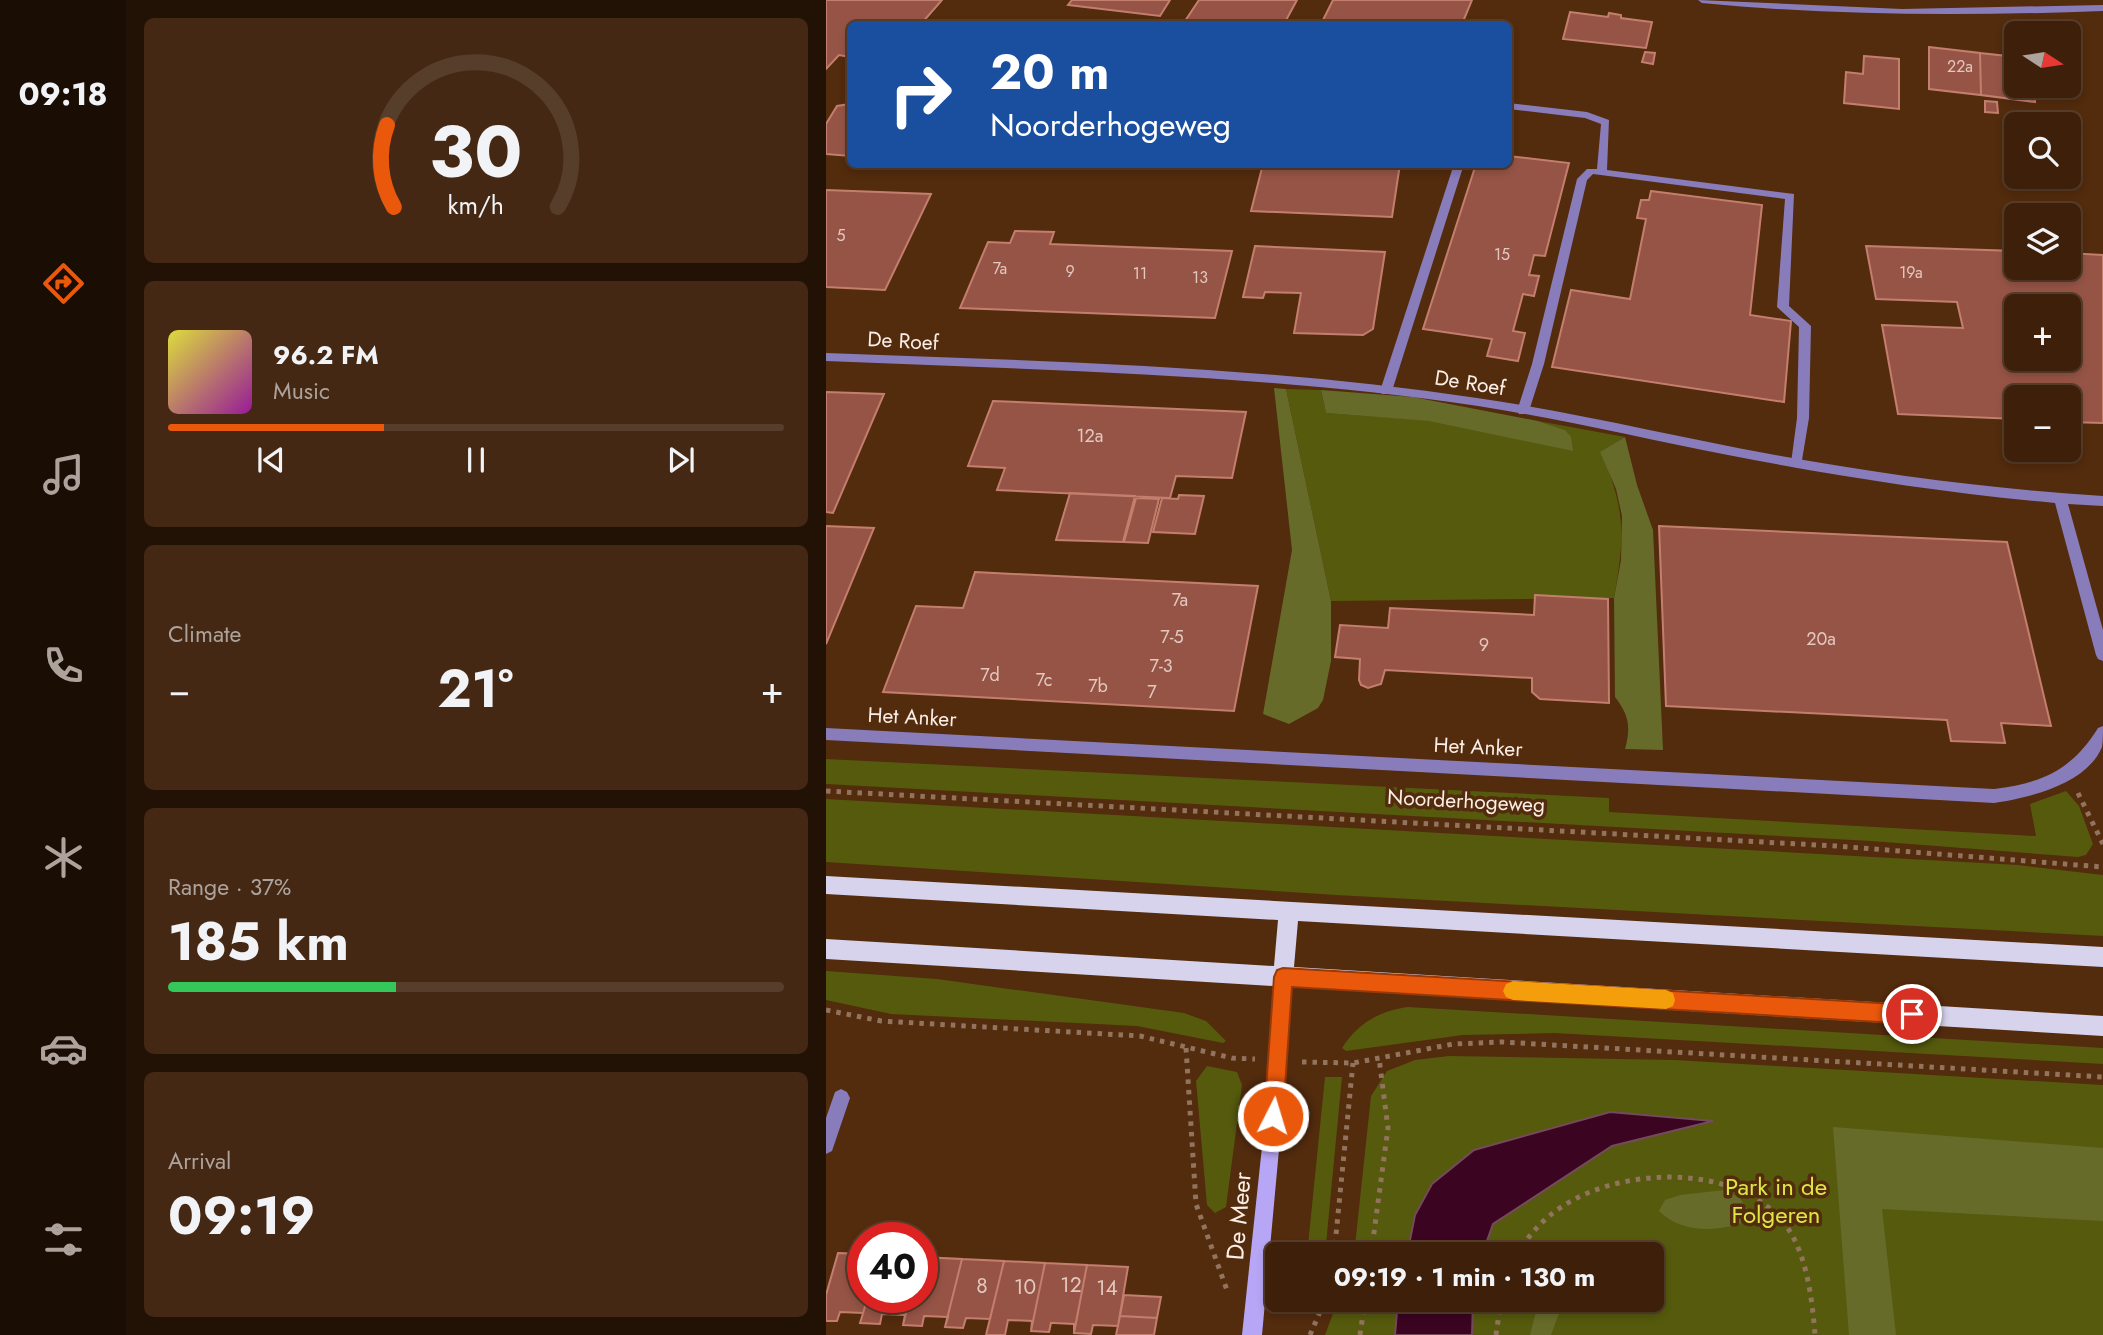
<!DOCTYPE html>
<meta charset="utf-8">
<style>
:root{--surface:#3e200a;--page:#452813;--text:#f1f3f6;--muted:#ada39c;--line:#573e2b;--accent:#ea580c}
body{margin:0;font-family:Jost,sans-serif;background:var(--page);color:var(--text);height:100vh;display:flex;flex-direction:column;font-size:26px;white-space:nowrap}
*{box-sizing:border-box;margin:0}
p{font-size:23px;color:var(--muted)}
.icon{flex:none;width:38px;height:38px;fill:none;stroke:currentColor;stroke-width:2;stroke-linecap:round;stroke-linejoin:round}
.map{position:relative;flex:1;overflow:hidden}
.sheet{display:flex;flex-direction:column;gap:18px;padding:18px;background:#221206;width:700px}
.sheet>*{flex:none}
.top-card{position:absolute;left:21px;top:21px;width:665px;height:147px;border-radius:10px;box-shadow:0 4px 10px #0003,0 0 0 2px var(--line);background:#1a4fa0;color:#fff;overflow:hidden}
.needle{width:46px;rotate:102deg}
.controls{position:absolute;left:1178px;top:21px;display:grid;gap:14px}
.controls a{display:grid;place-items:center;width:77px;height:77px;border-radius:10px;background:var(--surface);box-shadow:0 4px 10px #0003,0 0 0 2px var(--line);font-size:35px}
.speed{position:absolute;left:21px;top:1222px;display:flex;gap:14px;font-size:35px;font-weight:700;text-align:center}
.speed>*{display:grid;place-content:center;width:91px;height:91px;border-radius:50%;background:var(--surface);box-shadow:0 4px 10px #0003,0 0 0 2px var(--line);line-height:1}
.speed .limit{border:10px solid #d22;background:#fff;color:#111}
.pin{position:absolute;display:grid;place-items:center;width:60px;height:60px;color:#fff;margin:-30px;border:4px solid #fff;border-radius:50%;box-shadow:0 2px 7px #0007}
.me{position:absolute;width:77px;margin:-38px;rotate:5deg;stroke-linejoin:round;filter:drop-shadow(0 0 5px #0008)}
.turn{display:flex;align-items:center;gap:24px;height:147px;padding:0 28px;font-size:32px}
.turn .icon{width:91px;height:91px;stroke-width:2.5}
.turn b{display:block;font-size:49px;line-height:60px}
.big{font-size:52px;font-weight:700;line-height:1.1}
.sheet .tile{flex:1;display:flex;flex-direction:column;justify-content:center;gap:10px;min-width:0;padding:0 24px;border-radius:10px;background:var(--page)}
.sheet .dial{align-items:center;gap:0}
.dial svg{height:182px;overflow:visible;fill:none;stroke:var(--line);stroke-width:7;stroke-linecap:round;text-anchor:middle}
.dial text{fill:var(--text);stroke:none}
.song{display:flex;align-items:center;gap:21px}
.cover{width:84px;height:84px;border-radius:10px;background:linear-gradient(135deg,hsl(60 70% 55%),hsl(300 70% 35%))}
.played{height:7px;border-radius:4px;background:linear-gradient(90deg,var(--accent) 35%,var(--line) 35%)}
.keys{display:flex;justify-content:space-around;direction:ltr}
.heat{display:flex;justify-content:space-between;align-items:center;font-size:38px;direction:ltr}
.charge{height:10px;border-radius:5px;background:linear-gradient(90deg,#34c759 37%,var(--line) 0)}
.trip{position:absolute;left:439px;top:1242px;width:399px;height:70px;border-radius:10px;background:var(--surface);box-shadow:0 4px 10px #0003,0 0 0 2px var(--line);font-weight:700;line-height:70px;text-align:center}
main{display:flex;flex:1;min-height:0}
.tab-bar{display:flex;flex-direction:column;width:126px;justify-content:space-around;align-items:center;background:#190d04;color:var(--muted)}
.tab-bar .icon{width:49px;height:49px}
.tab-bar .selected{color:var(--accent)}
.tab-bar b{font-size:32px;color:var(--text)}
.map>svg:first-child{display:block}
</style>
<main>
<nav class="tab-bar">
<b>09:18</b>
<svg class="icon selected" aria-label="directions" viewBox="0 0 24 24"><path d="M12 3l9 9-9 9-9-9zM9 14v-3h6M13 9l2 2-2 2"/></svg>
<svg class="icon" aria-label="music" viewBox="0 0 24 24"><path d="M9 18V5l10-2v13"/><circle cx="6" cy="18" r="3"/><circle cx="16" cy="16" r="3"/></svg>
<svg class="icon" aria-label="phone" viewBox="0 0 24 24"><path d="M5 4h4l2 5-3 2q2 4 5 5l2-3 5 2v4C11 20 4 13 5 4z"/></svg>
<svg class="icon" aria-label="climate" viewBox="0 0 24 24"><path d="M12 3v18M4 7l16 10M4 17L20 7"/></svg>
<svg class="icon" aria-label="car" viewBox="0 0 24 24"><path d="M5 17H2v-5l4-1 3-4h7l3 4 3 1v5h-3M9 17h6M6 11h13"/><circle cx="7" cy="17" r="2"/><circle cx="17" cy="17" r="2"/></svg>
<svg class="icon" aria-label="filters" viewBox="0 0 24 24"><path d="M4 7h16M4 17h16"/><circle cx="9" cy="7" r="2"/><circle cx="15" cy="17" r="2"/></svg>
</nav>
<section class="sheet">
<div class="tile dial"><svg viewBox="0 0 100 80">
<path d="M14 69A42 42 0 1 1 86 69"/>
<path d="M14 69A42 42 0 0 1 11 33" stroke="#ea580c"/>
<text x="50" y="56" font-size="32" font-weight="700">30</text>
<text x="50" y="72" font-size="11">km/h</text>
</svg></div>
<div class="tile">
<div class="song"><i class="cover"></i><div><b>96.2 FM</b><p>Music</p></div></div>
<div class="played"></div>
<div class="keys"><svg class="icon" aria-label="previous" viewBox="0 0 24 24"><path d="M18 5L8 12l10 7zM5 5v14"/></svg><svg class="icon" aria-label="pause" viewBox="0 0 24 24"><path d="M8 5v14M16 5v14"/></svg><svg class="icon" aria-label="next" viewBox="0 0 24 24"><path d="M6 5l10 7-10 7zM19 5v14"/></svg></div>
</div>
<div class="tile"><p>Climate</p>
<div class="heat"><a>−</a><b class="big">21°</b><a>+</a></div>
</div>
<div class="tile"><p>Range · 37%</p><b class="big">185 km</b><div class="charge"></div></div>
<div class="tile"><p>Arrival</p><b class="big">09:19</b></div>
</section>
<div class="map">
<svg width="1277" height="1335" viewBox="0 0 1277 1335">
<rect width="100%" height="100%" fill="#532b0d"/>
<!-- green -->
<path fill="#555a0d" d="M460,389L495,390L500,413L739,430L712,421L799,437L775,452C800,511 799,536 788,598L505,601Z
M0,759L783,798V812L1210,836L1204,804L1240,791L1253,806L1267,844L1260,855L1252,857L1045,841L0,784Z
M0,799L1192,865L1277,875V936L510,895L0,862Z
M0,971L111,979L358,1013L380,1021L400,1041L397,1043L311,1026L65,1014L0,1000Z
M582,1007L1277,1048V1064L729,1033L637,1035L520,1051L516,1048C532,1023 553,1011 582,1007Z
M623,1056L849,1060L1277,1085V1335H499L512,1300H826V1255H528L545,1096L561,1071L589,1060Z
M381,1066L411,1072L416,1085L400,1207L389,1213L381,1205L370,1081Z
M499,1077H516L499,1255H481Z"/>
<!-- forest -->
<path fill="#666b2a" d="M448,388L460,389L505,601V661L497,700L492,708L463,724L437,714L466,550Z
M495,390L587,397L712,421L739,430L745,437L747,451L603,421L500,413Z
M799,437L811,485L827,530L837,750L799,749C805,727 803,715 789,697L788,598L795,560L796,516L790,489L774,452Z
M1007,1127L1277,1148V1221L1056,1209L1070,1335H1023Z
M899,1190L914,1198L922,1210L914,1224C886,1232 854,1232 833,1211L839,1200L854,1195Z
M713,1300H738L725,1335H704Z"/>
<!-- water -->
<path fill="#3b0421" stroke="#754a5c" stroke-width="2" d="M784,1112L887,1121L786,1146L667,1224L656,1255H581L589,1215L606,1184L648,1150Z
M572,1300H647L646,1335H569Z"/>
<!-- building -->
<path fill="#965446" stroke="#c47e6e" stroke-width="2" fill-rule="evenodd" d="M0,0H116L95,24H24V57L13,55L0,69Z
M246,0H344L334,16L242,5Z
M373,0H471L458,24H357Z
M507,0H646L636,24H495Z
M744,12L782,17L783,13L795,15V18L826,22L820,48L737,39Z
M1103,47L1154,53L1155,95L1103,89Z
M819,52L829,53L827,64L816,62Z
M1154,53L1190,57V86H1208L1209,102L1155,95Z
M1038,56L1073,59V109L1018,103L1020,72L1037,74Z
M1159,101L1171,102L1172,113L1159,112Z
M24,104V156L0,154V124L11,106Z
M682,156L743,163L719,256L708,255L703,275L713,276L708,296L697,294L687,331L699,333L692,361L661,356L666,339L597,329L650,164H682Z
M437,164H574L566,217L425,211Z
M0,190L105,194L59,290L0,287Z
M825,191L936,205L924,315L965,321L958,402L726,367L745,290L804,299L820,219L811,218L815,200H823Z
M189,231L228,232L224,244L406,251L389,318L134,308L162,242L184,243Z
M429,246L559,252L547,329L537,335L468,333L475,293L439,292L437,298L417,297Z
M1040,246L1190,251V268H1242V253L1277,255V423L1242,422V397H1190V419L1072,414L1056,325L1137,328L1131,302L1050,299ZM1190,306H1242V359H1190Z
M0,392L58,394L7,513L0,512Z
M167,401L420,412L406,478L350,476L344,498L171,490L179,468L142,466Z
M244,493L309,496L297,542L230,540Z
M353,495L378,496L369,534L327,532L336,498L352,499Z
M310,498L333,499L322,543L298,542Z
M0,526L48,528L0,644Z
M833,526L1181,542L1225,726L1175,723L1179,743L1125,741L1121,720L840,706Z
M149,572L432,586L408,711L57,692L90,606L137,608Z
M709,595L782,599L783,703L714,699L706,692V678L559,670L555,684L542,688L535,685L533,680L534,659L509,657L514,625L562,628L564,608L708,615Z
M12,1253L37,1254V1297H42L37,1313L14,1312L11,1321H0V1295Z
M96,1257L136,1259L119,1327L122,1317L98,1316L96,1326L77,1325L84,1297H96Z
M136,1259L178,1261L164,1319L140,1318L137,1328L119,1327Z
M178,1261L219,1263L205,1331L206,1321L182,1320L179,1335H160Z
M219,1263L261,1265L248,1333V1324L228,1323H225L223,1332L205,1331Z
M261,1265L302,1267L292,1326L267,1325L265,1334L248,1333Z
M298,1295L335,1297L331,1318L294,1316Z
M42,1297H84L77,1325L79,1315L56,1314L54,1324L34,1323Z
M294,1316L331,1318L328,1335H290Z"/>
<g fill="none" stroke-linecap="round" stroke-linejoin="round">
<!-- path -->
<path stroke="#91735e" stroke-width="5" stroke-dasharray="4.5 6" stroke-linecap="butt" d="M0,791L1010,846L1277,867
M1252,793L1277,844
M0,1010L55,1021L314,1036L406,1058L429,1059
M360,1048L370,1204L402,1293
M476,1062L527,1063L627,1044L676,1042L1277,1077
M508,1255L527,1063
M545,1255L562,1128L553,1058
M689,1255C703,1236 716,1219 737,1206C795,1168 900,1164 951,1215C980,1243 986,1297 989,1335
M484,1335L499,1300
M534,1335L539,1300
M670,1335L675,1300"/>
<!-- lane -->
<path fill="#897cba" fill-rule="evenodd" d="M682,103L761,112L783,120L781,170L968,194L963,306L985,326L983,418L975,466L971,468L965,463L971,418L973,327L951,307L959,199L767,174L761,180L718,364L703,411L701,414H693L691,411L706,364L751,179L761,169H771L775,124L759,118L682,109Z
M628,164H638L566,391L564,394H556L554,391Z"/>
<!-- street -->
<path fill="#897cba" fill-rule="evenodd" d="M872,0L1076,9L1277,5V11C1143,16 1010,16 876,3Z
M0,353C218,361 436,366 651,398C749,412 846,436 944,454C1054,474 1165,489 1277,496V506L1242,504L1277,630V661L1272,659L1270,655L1229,503C1119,493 1010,476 902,455C819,439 736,419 652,406C436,374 218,370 0,361Z
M1277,726C1277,732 1277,741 1276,747C1261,784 1203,798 1168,803L0,740V728L1168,789C1216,783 1246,770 1272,728Z
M15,1089L21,1092L24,1098L6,1151L0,1154V1118L9,1092Z"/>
<!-- secondary -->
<path fill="#b7a6f5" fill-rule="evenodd" d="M457,969L463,971L465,977L461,1062L436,1335H416L445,1062L449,977L451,971Z"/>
<!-- primary -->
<path fill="#d7d3ec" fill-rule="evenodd" d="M0,876L1277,947V967L472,921L468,967L1277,1016V1036L0,959V939L448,966L452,920L0,894Z"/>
</g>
<!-- route -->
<path fill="#ea580c" stroke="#983908" stroke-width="2" d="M457,968L1086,1005L1092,1008L1095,1014L1092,1021L1086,1024L466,987L457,1116L454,1123L447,1126L440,1123L438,1116L448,977L451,970Z"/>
<!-- slow -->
<path fill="#f59e0b" d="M687,981L840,990L847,993L849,1000L847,1006L840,1009L687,1000L680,997L677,991L680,984Z"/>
<g text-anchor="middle" stroke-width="7" stroke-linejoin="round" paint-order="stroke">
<!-- far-number labels -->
<g font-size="16" fill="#e2c8be">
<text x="1134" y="72">22a</text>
<text x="15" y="241">5</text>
<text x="676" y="260">15</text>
<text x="174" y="274">7a</text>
<text x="244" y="277">9</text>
<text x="1085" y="278">19a</text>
<text x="314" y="279">11</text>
<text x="374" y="283">13</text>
</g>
<!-- number labels -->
<g font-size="18" fill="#e2c8be">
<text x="264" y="442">12a</text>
<text x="354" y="606">7a</text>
<text x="346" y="643">7-5</text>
<text x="995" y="645">20a</text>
<text x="658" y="651">9</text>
<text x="335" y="672">7-3</text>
<text x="164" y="681">7d</text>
<text x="218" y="686">7c</text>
<text x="272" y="692">7b</text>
<text x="326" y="698">7</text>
</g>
<!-- street labels -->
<g font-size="21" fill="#fbeee6" stroke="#532b0d">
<text transform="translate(77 341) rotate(3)" y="7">De Roef</text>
<text transform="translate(644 383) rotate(9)" y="7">De Roef</text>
<text transform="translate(86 717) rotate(3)" y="7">Het Anker</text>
<text transform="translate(652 747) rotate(3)" y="7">Het Anker</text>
<text transform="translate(640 801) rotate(3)" y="7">Noorderhogeweg</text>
</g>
<!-- near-number labels -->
<g font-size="21" fill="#e2c8be">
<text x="245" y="1292">12</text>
<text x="156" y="1293">8</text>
<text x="199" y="1294">10</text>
<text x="281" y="1295">14</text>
</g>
<!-- near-park labels -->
<g font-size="24" fill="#dce745" stroke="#532b0d">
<text x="950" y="1195">Park in de<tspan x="950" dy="28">Folgeren</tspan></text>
</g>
<!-- near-street labels -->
<g font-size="24" fill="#fbeee6" stroke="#532b0d">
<text transform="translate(413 1216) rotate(-85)" y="8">De Meer</text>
</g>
</g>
</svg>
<div class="controls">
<a><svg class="needle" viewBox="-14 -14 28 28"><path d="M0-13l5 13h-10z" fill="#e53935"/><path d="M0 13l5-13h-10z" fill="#ada39c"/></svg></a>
<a><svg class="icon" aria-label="search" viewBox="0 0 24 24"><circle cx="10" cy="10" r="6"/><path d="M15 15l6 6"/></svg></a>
<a><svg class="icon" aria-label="layers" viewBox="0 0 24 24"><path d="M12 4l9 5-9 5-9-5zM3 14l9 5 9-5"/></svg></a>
<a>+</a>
<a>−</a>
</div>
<div class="speed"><div class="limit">40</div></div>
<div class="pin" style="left:1086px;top:1014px;background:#d93025"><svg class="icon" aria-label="arrive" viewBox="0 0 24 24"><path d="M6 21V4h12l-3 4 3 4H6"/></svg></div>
<svg class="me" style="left:447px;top:1116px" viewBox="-20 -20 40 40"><circle r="17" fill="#ea580c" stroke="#fff" stroke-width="3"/><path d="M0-11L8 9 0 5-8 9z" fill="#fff"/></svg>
<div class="trip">09:19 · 1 min · 130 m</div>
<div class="top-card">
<div class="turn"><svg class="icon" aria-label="right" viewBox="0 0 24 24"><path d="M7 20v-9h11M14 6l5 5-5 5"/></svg><div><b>20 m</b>Noorderhogeweg</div></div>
</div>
</div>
</main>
